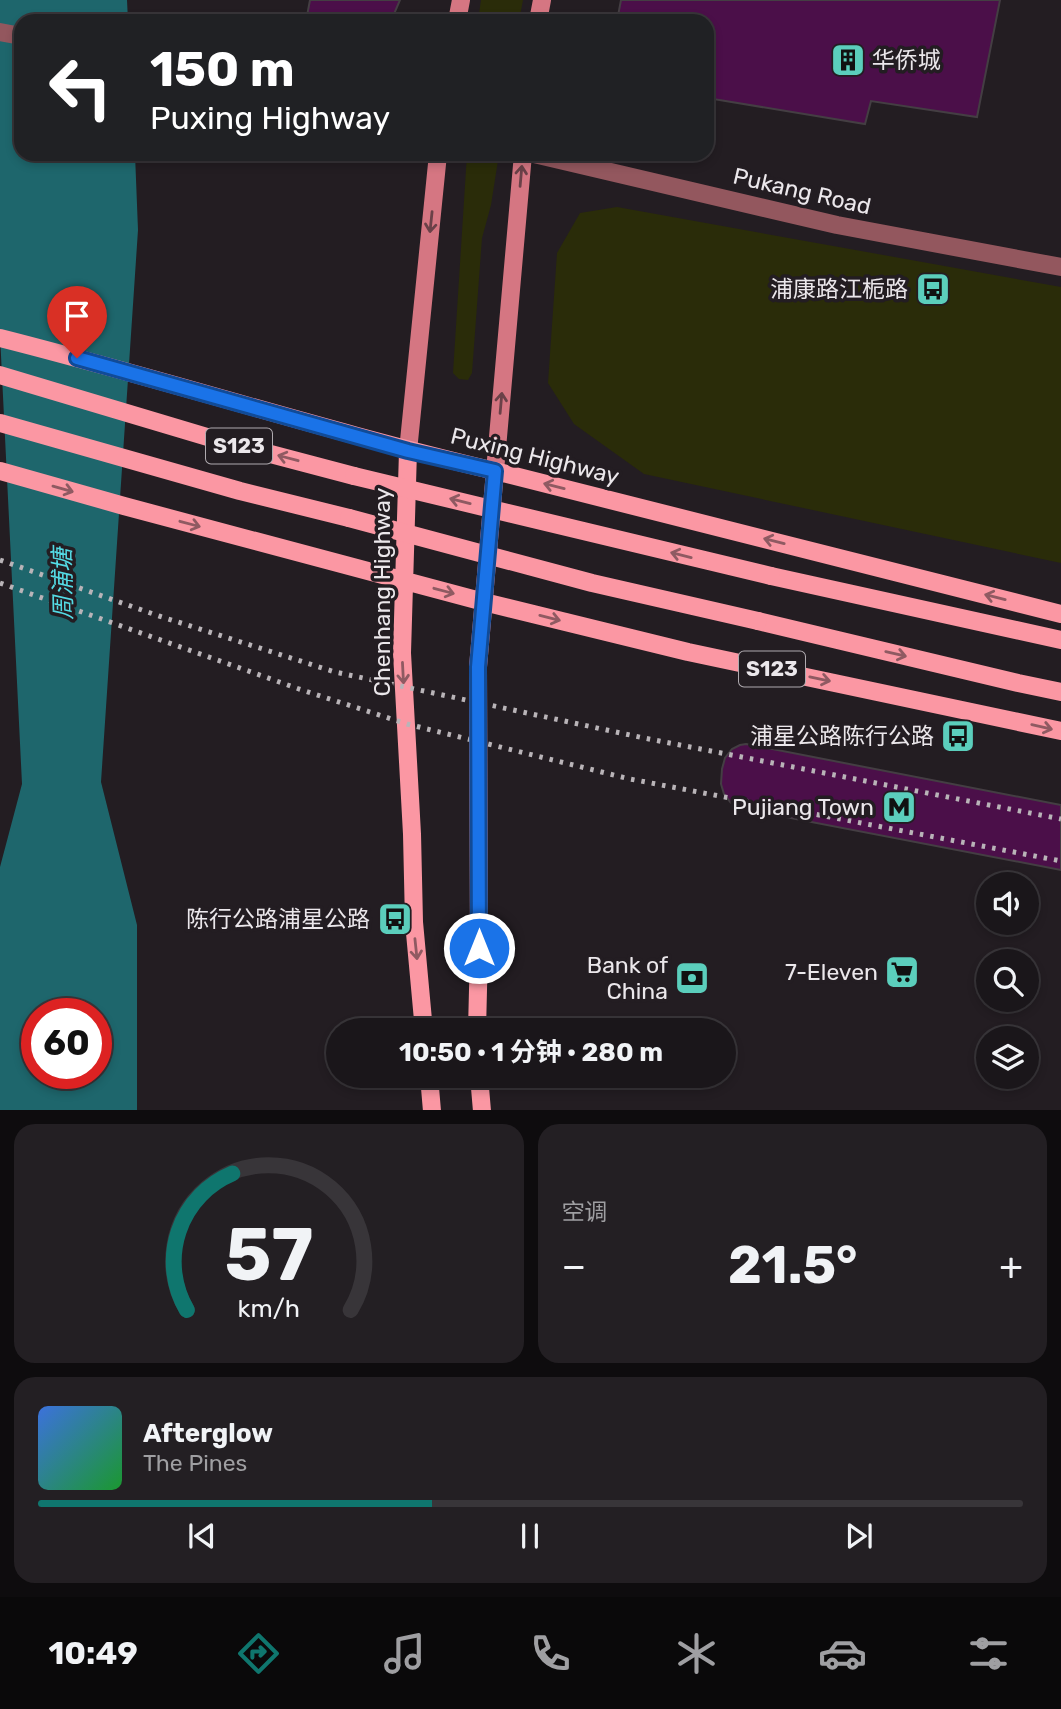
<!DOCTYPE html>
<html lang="zh">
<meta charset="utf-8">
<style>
:root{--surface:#1a161a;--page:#231f23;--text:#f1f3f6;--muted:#9f9fa2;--line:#383539;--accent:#0f766e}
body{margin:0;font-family:Rubik,"Noto Sans SC",sans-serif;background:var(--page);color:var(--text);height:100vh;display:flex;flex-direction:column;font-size:26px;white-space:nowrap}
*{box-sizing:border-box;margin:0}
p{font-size:23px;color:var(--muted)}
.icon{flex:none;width:38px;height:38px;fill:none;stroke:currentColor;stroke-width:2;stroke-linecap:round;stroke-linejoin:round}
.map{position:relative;height:1110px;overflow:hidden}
.sheet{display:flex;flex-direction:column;gap:14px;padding:14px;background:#0e0c0e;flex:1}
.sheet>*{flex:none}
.guide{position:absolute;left:14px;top:14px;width:700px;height:147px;border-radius:21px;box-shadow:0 4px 10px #0003,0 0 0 2px var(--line);background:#202124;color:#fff;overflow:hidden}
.tools{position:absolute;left:976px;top:872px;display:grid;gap:14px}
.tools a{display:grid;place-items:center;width:63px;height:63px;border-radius:50%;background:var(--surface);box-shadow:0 4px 10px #0003,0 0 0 2px var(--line);font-size:35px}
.speed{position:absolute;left:21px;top:998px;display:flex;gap:14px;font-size:35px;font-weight:700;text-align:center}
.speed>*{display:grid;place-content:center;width:91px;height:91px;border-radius:50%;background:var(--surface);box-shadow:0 4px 10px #0003,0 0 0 2px var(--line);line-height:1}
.speed .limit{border:10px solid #d22;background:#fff;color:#111}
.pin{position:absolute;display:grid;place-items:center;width:60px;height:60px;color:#fff;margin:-72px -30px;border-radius:50% 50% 50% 0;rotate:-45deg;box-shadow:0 0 7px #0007}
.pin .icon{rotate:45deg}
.me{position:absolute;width:77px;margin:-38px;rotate:0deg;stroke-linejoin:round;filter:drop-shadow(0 0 5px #0008)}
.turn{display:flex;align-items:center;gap:24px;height:147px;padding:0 21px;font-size:32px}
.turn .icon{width:91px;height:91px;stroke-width:2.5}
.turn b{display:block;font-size:49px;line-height:60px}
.big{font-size:52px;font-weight:700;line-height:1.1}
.sheet .card{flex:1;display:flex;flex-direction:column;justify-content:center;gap:10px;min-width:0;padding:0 24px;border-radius:21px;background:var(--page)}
.sheet .dial{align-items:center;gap:0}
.dial svg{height:182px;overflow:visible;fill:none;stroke:var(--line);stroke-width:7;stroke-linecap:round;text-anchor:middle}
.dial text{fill:var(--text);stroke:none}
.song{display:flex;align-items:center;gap:21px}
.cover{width:84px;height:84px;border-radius:10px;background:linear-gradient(135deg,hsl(220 70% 55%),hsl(130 70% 35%))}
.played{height:7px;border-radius:4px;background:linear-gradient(90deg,var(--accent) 40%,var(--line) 40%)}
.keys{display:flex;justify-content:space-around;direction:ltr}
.heat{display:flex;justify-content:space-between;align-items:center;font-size:38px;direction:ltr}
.sheet .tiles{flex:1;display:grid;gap:14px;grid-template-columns:1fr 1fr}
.card:last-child{grid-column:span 2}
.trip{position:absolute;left:326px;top:1018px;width:410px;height:70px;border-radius:35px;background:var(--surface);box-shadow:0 4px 10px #0003,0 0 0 2px var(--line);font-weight:700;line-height:70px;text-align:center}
.tabs{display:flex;height:112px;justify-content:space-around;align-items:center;background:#0a090a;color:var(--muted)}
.tabs .icon{width:49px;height:49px}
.tabs .current{color:var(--accent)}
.tabs b{font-size:32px;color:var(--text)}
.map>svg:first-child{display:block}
</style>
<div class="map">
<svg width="1061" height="1111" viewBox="0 0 1061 1111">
<rect width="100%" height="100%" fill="#231d22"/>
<!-- green -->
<path fill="#2a2c09" d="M481,0H523L519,21H478Z
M467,154H499L491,205L482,238L472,373L468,380L459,379L453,373Z
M617,207L1061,287V563L644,474L574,424L548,383L557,253L580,213Z"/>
<!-- water -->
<path fill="#1e666c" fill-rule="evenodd" d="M0,0H127L128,21H21V154H135L138,230L101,782L137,925V1110L0,1111V867L22,784L0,335ZM37,1013H96V1073H37Z"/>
<!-- building -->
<path fill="#4b0f49" stroke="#443e43" stroke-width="2" d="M310,0H400L391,21H306Z
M621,0H1000L977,117L871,101L865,124L707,98V21H617Z
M746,744L1061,805V870L739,808L731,803L724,794L721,784L722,769L725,758L732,749L740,745Z"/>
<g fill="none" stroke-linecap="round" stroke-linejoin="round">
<!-- minor -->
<path stroke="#93575e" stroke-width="18" d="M0,32L21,36
M534,154L837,225L1061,267"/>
<!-- secondary -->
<path stroke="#d57682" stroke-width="18" d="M457,21L461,0
M538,21L542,0
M408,451L438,154
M495,471L523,154"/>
<!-- primary -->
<path stroke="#fb97a3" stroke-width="18" d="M0,338C166,380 329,432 495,471L1061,614
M0,375L214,439L354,476
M0,423L240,491L349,518
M408,451L402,653L412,834L414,922L424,1031
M0,471L124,506L484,602L688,652L1061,731
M771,576L1061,640
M758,621L1018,683L1061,692
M477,1031L479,948L478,667L495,471
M429,1076L432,1111
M479,1076L482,1111"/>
<!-- rail -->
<path stroke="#b9b4b8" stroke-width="5" stroke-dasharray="3.5 7" stroke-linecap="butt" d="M0,560L159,616L335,672L644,738L1061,819
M0,583L299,689L407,724L630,779L1061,861"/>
<!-- primary-bridge -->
<path stroke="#fb97a3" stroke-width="18" d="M354,476L771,576
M349,518L592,583L758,621"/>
</g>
<!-- one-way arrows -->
<defs><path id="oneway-shaft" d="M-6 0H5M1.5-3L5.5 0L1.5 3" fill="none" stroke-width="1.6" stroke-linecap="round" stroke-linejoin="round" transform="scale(1.75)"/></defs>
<g stroke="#6a4148">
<use href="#oneway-shaft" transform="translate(521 176) rotate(-85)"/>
<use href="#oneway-shaft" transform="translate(431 222) rotate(96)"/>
<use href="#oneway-shaft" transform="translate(501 403) rotate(-85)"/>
</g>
<g stroke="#8f5a62">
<use href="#oneway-shaft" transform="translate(288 458) rotate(-165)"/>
<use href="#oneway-shaft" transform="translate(554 486) rotate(-166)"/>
<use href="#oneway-shaft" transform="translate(63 489) rotate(16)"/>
<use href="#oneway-shaft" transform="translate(460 501) rotate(-166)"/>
<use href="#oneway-shaft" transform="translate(190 524) rotate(15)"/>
<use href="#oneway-shaft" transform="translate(774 541) rotate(-166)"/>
<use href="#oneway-shaft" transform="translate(681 555) rotate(-166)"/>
<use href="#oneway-shaft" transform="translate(444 591) rotate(15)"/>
<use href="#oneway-shaft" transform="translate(995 597) rotate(-166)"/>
<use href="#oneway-shaft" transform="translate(550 618) rotate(14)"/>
<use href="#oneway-shaft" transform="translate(896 654) rotate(13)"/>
<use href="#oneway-shaft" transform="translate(403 673) rotate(87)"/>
<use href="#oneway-shaft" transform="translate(820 679) rotate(12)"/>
<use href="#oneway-shaft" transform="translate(1042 727) rotate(13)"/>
<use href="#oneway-shaft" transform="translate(416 949) rotate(84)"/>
</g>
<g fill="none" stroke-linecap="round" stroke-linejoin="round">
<!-- route casing -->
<g stroke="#114b97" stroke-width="18">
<path id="route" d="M77,358L408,451L495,471L478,667L479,948"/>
</g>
<!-- route -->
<use href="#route" stroke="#1a73e8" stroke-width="12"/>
</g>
<!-- icons -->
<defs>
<g id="building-square" transform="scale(1.75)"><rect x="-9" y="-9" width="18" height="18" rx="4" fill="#5bcebc" stroke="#231d22"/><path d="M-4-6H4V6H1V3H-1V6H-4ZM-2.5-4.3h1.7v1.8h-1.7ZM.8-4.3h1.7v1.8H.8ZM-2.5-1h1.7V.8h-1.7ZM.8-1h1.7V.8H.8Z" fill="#111"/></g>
<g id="bus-square" transform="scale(1.75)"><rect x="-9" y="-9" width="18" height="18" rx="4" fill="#5bcebc" stroke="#231d22"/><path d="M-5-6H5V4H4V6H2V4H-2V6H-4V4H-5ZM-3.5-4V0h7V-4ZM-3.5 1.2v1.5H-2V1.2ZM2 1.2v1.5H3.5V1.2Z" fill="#111"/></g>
<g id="metro-square" transform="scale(1.75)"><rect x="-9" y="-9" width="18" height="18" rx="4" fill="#5bcebc" stroke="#231d22"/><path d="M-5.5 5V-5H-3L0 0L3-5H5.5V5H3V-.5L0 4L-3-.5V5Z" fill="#111"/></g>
<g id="supermarket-square" transform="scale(1.75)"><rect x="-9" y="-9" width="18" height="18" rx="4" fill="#5bcebc" stroke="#231d22"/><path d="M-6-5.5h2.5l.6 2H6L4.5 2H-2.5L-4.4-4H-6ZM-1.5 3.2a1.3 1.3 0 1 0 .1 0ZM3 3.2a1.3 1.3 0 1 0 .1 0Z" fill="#111"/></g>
<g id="bank-square" transform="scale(1.75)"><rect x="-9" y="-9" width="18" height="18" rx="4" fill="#5bcebc" stroke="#231d22"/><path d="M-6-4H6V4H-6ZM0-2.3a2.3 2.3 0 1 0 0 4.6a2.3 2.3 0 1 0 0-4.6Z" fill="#111"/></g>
</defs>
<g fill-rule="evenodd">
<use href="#building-square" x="848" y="60"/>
<use href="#bus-square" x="933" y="289"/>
<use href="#bus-square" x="958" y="736"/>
<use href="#metro-square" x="899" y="807"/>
<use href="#bus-square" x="395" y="919"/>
<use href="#supermarket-square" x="902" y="972"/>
<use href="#bank-square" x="692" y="978"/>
</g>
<g text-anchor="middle" stroke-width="7" stroke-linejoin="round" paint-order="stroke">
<!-- shield labels -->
<g fill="#231d22" stroke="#afaaaf" stroke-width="2">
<rect x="206" y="428.5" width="66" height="35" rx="5"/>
<rect x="739" y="651.5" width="66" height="35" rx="5"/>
</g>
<g font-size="21" font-weight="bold" fill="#ebe7eb">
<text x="239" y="453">S123</text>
<text x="772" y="676">S123</text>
</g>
<!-- poi labels -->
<g font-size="23" fill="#ebe7eb" stroke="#231d22" text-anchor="end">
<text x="872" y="68" text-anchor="start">华侨城</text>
<text x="908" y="297">浦康路江栀路</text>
<text x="934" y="744">浦星公路陈行公路</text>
<text x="874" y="815">Pujiang Town</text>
<text x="370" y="927">陈行公路浦星公路</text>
<text x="668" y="973">Bank of<tspan x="668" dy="26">China</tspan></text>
<text x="878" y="980">7-Eleven</text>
</g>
<!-- street labels -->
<g font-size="23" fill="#ebe7eb" stroke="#231d22">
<text transform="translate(802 191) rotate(13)" y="8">Pukang Road</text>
<text transform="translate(535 456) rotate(14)" y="8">Puxing Highway</text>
<text transform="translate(382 592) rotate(-90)" y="8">Chenhang Highway</text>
</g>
<!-- water labels -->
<g font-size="24" font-style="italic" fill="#54dbe5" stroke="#231d22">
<text transform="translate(63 584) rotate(-91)" y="8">周浦塘</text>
</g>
</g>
</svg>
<div class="tools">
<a><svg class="icon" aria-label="sound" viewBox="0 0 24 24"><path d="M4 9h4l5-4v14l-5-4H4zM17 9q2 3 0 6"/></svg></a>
<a><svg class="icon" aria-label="search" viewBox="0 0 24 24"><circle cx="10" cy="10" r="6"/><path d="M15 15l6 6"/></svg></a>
<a><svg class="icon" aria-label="layers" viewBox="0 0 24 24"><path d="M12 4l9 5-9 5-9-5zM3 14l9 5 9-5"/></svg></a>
</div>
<div class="speed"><div class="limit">60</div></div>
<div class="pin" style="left:77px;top:358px;background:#d93025"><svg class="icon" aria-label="arrive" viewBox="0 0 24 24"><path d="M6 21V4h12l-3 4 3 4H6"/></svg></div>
<svg class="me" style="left:479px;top:948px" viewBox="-20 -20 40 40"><circle r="17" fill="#1a73e8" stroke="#fff" stroke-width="3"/><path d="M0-11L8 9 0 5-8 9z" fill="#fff"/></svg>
<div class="trip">10:50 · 1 分钟 · 280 m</div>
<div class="guide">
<div class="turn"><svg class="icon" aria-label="left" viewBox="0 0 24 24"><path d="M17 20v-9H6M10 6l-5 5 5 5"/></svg><div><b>150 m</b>Puxing Highway</div></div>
</div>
</div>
<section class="sheet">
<div class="tiles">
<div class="card dial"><svg viewBox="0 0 100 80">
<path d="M14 69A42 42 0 1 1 86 69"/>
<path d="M14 69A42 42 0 0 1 34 9" stroke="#0f766e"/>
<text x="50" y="56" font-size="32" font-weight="700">57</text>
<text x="50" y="72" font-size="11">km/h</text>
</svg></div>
<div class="card"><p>空调</p>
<div class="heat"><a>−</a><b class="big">21.5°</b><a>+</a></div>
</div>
<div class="card">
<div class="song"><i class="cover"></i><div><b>Afterglow</b><p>The Pines</p></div></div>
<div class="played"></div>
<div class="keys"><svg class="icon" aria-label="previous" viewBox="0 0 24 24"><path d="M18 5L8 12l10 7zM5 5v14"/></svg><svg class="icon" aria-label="pause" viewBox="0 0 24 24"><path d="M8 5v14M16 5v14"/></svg><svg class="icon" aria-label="next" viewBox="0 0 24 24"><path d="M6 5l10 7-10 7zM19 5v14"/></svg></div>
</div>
</div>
</section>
<nav class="tabs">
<b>10:49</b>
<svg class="icon current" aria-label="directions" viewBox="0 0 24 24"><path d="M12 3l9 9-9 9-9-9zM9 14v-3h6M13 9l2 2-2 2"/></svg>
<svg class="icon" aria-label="music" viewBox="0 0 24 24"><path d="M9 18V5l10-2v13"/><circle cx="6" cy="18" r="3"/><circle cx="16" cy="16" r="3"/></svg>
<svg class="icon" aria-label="phone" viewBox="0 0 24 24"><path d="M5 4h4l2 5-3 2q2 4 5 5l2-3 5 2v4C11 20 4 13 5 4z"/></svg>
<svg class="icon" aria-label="climate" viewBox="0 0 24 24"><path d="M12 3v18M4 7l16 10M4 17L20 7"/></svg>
<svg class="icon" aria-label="car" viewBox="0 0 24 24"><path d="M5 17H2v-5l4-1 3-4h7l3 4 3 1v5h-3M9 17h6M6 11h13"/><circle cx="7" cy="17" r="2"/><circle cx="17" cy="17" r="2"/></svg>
<svg class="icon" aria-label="filters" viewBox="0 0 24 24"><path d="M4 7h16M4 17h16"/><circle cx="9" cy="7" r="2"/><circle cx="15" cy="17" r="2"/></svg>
</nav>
